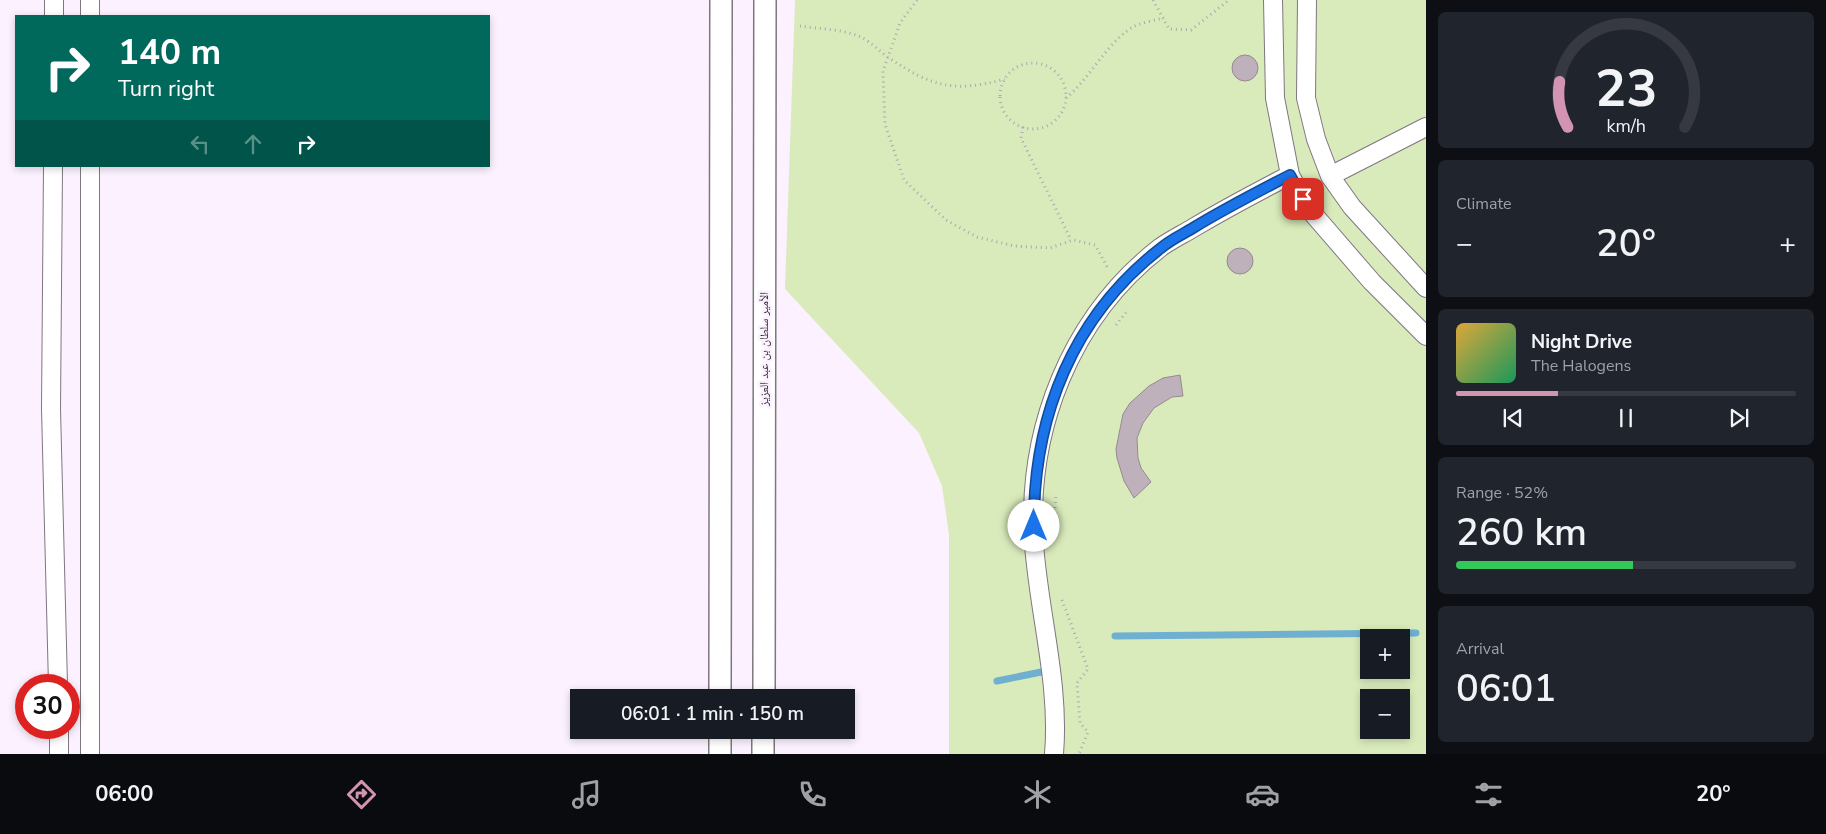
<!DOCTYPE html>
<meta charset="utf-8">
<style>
:root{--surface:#171b24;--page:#20242c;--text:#f1f3f6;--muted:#9ea1a6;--line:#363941;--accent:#d294b2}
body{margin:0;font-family:"Nunito Sans","Noto Naskh Arabic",sans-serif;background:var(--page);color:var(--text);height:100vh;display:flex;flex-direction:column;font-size:19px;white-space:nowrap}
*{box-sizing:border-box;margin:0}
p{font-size:16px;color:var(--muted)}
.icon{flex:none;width:28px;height:28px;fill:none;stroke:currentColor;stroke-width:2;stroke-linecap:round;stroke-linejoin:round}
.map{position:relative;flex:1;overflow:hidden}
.details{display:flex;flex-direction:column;gap:12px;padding:12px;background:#0d0f14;width:400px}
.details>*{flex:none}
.banner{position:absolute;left:15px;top:15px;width:475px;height:152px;border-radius:0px;box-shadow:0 2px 8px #0003;background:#00695c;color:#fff;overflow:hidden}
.fabs{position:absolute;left:1360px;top:629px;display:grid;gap:10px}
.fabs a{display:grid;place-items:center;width:50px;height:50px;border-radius:0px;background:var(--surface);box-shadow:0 2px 8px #0003;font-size:25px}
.speed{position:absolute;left:15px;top:674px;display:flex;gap:10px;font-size:25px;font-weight:700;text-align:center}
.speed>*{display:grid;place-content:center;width:65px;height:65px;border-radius:50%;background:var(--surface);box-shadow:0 2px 8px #0003;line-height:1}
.speed .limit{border:8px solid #d22;background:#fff;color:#111}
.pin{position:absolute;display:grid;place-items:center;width:42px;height:42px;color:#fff;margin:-21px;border-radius:10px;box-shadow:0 2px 8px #0006}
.me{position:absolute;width:55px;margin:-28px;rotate:0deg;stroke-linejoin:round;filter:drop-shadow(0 0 4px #0008)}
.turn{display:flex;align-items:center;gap:18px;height:105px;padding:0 20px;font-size:22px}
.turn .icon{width:65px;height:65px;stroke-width:2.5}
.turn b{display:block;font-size:35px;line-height:42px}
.lanes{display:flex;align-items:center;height:48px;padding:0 20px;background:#0003;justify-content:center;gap:25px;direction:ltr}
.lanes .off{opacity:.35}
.big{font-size:38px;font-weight:600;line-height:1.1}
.details .widget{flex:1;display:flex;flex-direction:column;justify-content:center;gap:8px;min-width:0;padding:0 18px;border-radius:8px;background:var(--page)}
.details .dial{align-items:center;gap:0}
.dial svg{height:130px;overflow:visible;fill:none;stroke:var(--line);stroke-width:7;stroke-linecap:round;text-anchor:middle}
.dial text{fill:var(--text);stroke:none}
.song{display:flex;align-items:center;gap:15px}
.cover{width:60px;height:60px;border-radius:8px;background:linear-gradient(135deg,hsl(40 70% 55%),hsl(150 70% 35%))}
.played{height:5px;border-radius:2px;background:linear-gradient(90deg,var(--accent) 30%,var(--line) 30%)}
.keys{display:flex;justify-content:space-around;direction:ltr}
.heat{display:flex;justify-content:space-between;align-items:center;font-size:28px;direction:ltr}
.charge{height:8px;border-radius:4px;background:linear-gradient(90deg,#34c759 52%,var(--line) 0)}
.trip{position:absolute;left:570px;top:689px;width:285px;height:50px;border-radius:0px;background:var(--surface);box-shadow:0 2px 8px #0003;font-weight:600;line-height:50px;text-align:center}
.dock{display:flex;height:80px;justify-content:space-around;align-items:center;background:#090b0e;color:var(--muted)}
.dock .icon{width:35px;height:35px}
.dock .on{color:var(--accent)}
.dock b{font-size:22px;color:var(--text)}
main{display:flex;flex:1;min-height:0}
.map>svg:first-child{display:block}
</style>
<main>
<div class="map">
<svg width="1426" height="754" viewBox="0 0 1426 754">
<rect width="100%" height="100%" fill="#fcf1fe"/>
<!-- green -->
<path fill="#d9ebbb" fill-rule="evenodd" d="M795,0H1426V754H949V535L942,486L919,433L785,289ZM1369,638H1401V670H1369ZM1369,698H1401V730H1369Z"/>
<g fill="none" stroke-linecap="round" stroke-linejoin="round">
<!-- stream -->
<path stroke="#6fb0d1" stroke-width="7" d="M1115,636L1416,633
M997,681L1046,671"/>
</g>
<!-- building -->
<path fill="#bfb1bb" stroke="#968991" d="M1232 68a13 13 0 1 1 26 0a13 13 0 1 1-26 0Z
M1227 261a13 13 0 1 1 26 0a13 13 0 1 1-26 0Z
M1180,375L1183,396L1172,397L1154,408L1143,423L1137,438L1138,458L1141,468L1151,482L1134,498L1124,481L1117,458L1116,449L1123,414L1130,403L1149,386L1163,378Z"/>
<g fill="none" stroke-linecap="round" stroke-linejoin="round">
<!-- minor casing -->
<g stroke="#7f7681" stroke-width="20">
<path id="minor" d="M90,0V16
M1273,0L1275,98L1290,175L1308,208L1372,282L1426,336
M1307,0L1306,98L1316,139L1330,176L1352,207L1426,288
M54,16V0
M53,166L51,409L58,685
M90,166V754
M1330,176L1426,127
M59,728V754
M1054,754C1060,684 1039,614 1034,544C1026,431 1070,317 1161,247C1171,240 1183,234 1193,228C1225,209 1257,192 1290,175"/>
</g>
<!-- tertiary casing -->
<g stroke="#7f7681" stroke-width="24">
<path id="tertiary" d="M720,698L721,0
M764,698L765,0
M720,754V730
M763,754V730"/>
</g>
<!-- path -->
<path stroke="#aea6b0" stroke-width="3" stroke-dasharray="1 4" stroke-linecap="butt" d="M917,0L900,23L883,71L885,124L904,180L946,220L977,237L1014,246L1050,248L1073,240L1095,245L1109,270
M1153,0L1169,29L1191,30L1229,0
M800,26C819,29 843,29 861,37C871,42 880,52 889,58C933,87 953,93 1005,79
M1000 96a33 33 0 1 1 66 0a33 33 0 1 1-66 0Z
M1066,98C1090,79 1109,38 1137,25C1145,22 1155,20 1164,18
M1023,127L1021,138L1071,240
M1116,325L1128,310
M1055,508L1056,494
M1062,600L1088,669L1077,683L1080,723L1088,732L1079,754"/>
<!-- minor -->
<use href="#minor" stroke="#fff" stroke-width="18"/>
<!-- tertiary -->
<use href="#tertiary" stroke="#fff" stroke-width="21"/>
</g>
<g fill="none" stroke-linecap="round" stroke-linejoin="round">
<!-- route casing -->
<g stroke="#114b97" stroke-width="12">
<path id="route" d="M1034,526C1033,416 1073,316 1161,248C1170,240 1183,234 1193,228C1224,209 1257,192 1290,175L1303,199"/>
</g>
<!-- route -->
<use href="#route" stroke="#1a73e8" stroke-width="9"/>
</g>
<g text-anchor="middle" stroke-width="5" stroke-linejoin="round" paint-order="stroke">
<!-- street labels -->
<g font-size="12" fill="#363237" stroke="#fcf1fe">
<text transform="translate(764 349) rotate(-90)" y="4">الأمير سلطان بن عبد العزيز</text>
</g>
</g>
</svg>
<div class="fabs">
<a>+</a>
<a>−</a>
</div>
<div class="speed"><div class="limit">30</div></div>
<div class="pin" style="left:1303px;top:199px;background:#d93025"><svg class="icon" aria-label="arrive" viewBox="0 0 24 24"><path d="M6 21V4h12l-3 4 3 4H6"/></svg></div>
<svg class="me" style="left:1034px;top:526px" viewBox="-20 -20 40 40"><circle r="19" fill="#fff"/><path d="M0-13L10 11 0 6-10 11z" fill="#1a73e8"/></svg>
<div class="trip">06:01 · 1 min · 150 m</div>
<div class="banner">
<div class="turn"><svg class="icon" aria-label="right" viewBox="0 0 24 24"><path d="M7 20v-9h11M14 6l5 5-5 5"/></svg><div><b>140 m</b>Turn right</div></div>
<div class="lanes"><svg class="icon off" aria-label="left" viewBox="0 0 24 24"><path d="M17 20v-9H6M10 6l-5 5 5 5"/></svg><svg class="icon off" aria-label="ahead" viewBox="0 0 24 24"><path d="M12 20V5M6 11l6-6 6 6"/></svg><svg class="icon" aria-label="right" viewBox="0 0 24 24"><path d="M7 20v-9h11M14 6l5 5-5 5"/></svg></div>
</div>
</div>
<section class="details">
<div class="widget dial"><svg viewBox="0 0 100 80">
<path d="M14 69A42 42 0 1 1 86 69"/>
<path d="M14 69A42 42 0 0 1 9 41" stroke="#d294b2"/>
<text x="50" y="56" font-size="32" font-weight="700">23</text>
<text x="50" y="72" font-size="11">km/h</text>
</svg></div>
<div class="widget"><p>Climate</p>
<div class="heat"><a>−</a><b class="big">20°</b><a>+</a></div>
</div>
<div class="widget">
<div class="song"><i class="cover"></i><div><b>Night Drive</b><p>The Halogens</p></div></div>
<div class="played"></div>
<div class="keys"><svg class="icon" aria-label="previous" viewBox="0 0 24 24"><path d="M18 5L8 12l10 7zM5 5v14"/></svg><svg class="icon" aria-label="pause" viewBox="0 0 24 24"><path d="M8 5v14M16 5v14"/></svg><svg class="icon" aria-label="next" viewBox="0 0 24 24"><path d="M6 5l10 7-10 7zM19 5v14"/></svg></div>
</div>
<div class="widget"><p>Range · 52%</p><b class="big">260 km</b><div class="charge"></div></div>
<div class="widget"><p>Arrival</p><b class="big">06:01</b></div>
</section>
</main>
<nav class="dock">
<b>06:00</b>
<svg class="icon on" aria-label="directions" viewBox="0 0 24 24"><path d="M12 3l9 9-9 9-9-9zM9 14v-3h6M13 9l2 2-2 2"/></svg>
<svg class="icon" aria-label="music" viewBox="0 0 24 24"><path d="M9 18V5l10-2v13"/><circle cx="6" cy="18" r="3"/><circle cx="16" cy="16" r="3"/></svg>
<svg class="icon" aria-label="phone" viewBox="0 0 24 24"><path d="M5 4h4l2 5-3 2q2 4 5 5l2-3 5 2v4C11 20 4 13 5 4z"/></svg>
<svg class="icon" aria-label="climate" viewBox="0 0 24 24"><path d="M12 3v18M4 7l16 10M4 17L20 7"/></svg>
<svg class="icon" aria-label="car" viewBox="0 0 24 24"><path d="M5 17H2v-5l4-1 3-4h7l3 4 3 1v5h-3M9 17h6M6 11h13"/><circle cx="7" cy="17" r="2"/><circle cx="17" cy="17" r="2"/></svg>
<svg class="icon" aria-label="filters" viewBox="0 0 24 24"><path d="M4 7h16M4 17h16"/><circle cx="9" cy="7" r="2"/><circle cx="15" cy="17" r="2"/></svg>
<b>20°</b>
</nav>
